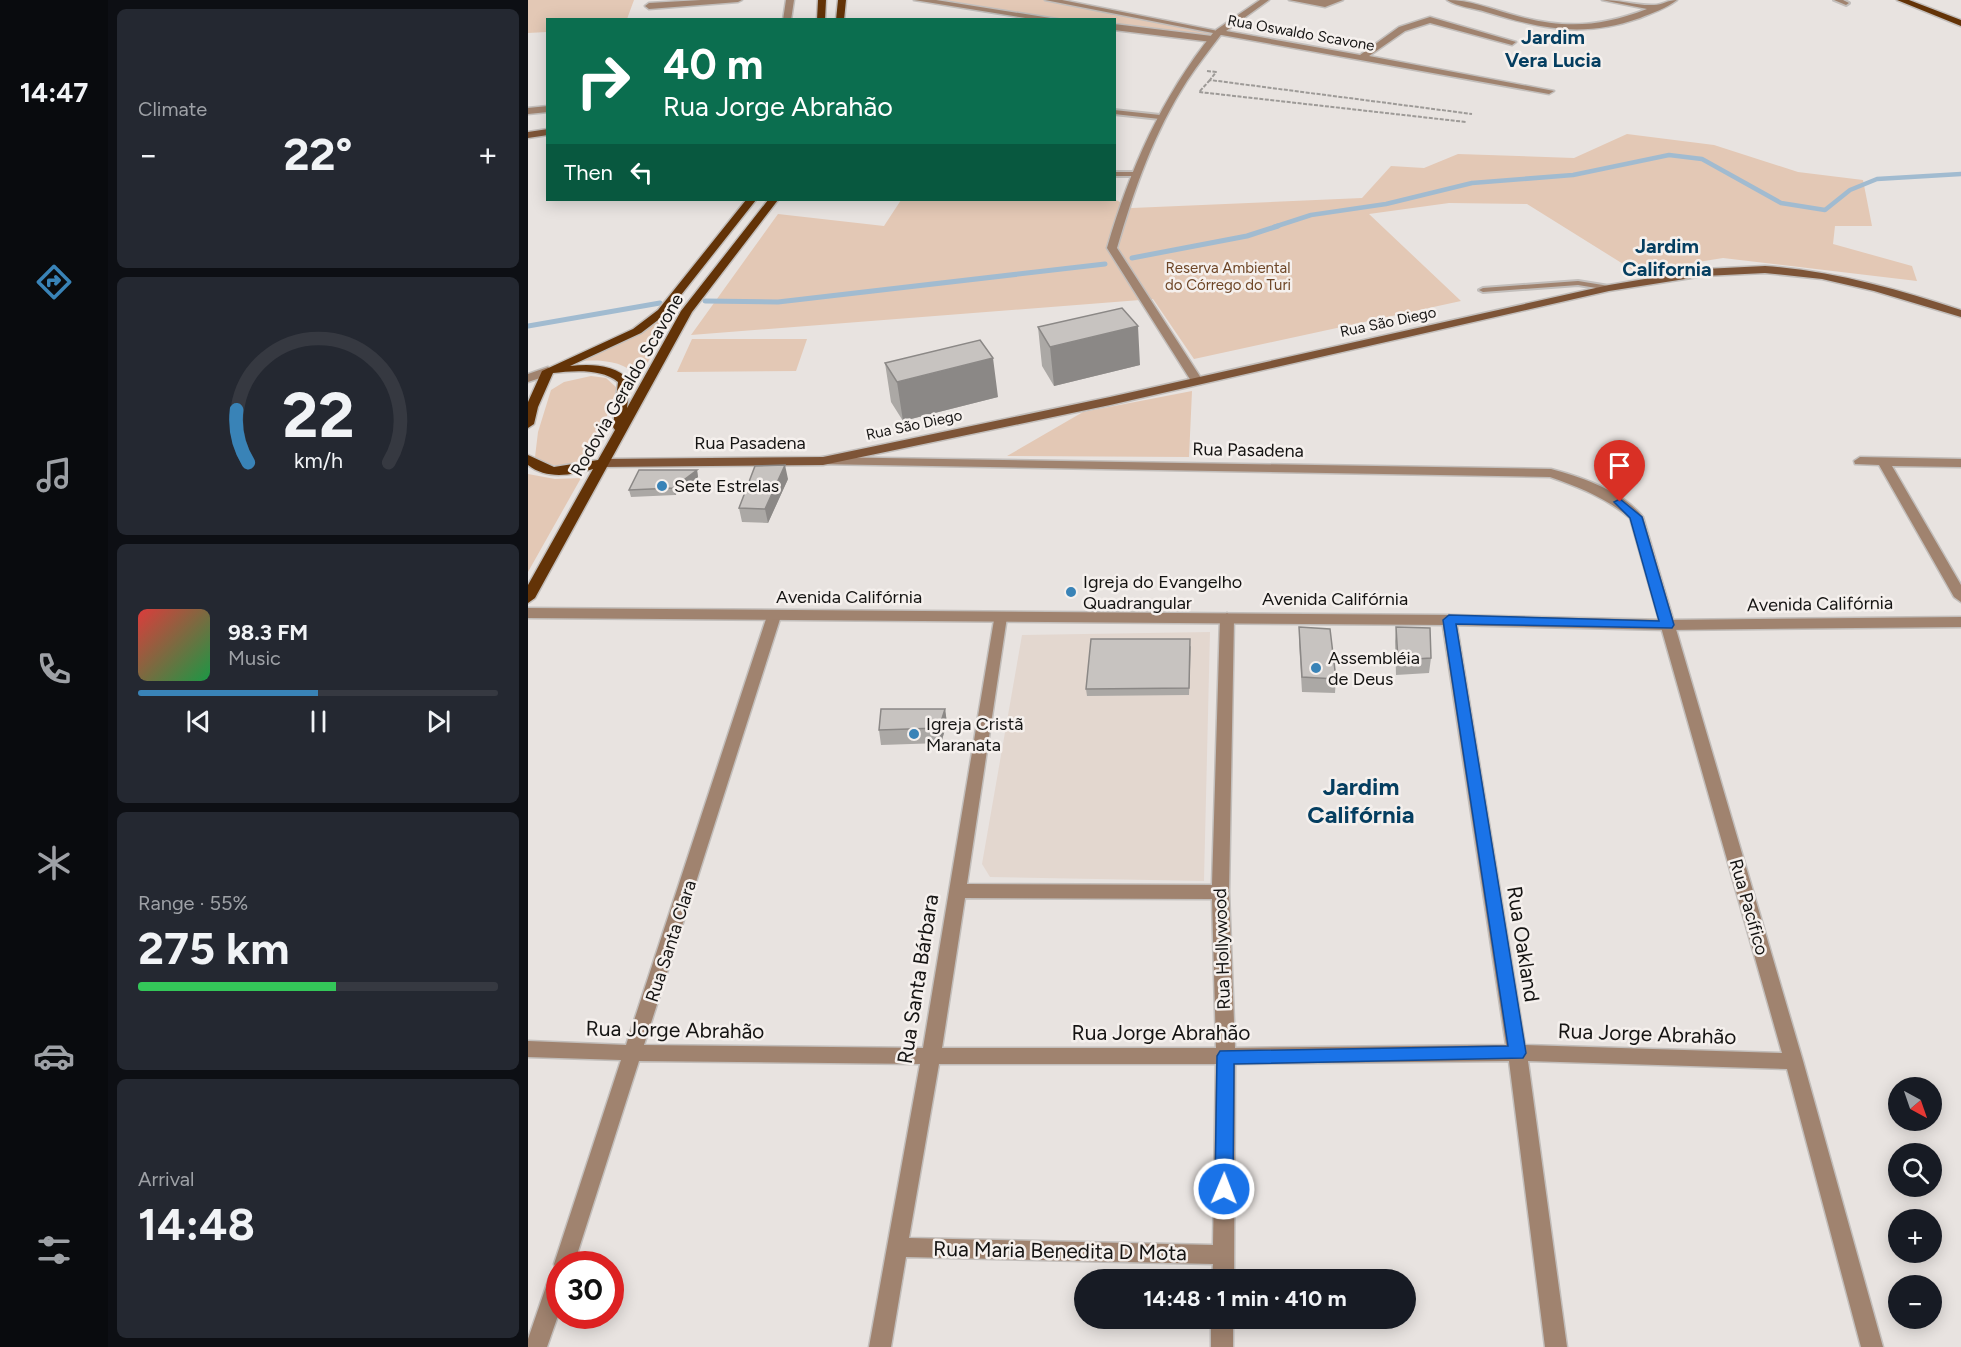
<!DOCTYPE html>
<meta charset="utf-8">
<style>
:root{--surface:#171b24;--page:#242831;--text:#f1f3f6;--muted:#9ea1a6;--line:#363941;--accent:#3983b7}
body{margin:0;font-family:Figtree,sans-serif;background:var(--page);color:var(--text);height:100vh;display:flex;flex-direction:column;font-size:22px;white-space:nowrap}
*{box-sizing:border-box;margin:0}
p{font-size:20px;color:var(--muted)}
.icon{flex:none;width:33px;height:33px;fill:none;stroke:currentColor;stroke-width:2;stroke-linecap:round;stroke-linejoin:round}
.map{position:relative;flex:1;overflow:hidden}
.panel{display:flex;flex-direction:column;gap:9px;padding:9px;background:#0d0f14;width:420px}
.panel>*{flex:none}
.hud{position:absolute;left:18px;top:18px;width:570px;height:183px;border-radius:0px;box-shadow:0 3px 15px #0003;background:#0b6e4f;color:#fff;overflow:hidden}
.needle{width:39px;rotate:140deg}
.controls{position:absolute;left:1360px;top:1077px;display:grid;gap:12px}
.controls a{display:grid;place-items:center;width:54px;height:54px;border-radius:50%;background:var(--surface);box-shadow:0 3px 15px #0003;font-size:30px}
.speed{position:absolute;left:18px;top:1251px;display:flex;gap:12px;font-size:30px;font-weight:700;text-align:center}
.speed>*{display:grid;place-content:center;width:78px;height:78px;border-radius:50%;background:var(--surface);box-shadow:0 3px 15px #0003;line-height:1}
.speed .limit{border:9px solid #d22;background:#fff;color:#111}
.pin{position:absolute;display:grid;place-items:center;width:51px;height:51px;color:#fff;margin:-62px -26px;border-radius:50% 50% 50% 0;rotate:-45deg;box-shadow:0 0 6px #0007}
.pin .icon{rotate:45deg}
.me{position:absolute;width:66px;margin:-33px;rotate:1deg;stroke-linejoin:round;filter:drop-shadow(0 0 4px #0008)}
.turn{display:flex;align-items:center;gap:21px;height:126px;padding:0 18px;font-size:27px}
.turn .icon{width:78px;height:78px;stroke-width:2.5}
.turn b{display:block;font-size:42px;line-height:51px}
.then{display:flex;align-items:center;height:57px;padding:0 18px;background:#0003;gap:12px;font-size:22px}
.big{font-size:45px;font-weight:700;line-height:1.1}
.panel .tile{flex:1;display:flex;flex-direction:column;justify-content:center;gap:9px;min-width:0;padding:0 21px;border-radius:9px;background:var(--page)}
.panel .dial{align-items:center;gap:0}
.dial svg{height:156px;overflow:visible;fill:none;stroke:var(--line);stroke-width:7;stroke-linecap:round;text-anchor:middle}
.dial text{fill:var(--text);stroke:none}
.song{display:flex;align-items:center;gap:18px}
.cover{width:72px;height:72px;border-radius:9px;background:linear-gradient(135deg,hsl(0 70% 55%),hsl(140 70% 35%))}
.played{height:6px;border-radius:3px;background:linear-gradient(90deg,var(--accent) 50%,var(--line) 50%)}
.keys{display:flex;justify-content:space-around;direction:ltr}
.heat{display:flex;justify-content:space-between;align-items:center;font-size:33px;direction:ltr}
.charge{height:9px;border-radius:4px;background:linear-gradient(90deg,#34c759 55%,var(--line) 0)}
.trip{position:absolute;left:546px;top:1269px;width:342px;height:60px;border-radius:30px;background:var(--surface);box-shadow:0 3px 15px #0003;font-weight:700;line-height:60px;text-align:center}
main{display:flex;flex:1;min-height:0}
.tabs{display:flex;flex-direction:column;width:108px;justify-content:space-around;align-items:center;background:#090b0e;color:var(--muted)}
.tabs .icon{width:42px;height:42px}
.tabs .current{color:var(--accent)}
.tabs b{font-size:27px;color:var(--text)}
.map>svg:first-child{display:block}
</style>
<main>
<nav class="tabs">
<b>14:47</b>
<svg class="icon current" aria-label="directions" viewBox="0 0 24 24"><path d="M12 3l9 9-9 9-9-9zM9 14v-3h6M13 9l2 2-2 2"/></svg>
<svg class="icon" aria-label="music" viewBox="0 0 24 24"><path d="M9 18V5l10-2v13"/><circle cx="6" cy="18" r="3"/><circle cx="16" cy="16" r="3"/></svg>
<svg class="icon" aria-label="phone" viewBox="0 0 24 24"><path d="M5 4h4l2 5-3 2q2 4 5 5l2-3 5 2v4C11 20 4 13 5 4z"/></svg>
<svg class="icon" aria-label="climate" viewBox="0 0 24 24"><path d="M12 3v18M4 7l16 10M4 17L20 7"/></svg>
<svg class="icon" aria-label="car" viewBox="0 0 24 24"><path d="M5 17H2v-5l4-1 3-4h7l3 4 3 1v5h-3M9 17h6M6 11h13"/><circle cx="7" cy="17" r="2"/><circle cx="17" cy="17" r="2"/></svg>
<svg class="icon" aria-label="filters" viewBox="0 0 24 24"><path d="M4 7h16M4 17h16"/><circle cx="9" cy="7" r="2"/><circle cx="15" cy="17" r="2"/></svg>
</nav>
<section class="panel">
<div class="tile"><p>Climate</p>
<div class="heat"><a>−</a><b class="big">22°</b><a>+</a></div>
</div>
<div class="tile dial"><svg viewBox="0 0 100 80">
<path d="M14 69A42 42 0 1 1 86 69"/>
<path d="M14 69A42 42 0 0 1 8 42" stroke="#3983b7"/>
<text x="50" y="56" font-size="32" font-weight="700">22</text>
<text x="50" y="72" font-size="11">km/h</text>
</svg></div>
<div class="tile">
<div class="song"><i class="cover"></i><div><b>98.3 FM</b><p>Music</p></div></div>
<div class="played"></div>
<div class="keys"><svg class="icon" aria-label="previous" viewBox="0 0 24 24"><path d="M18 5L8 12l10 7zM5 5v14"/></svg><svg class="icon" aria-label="pause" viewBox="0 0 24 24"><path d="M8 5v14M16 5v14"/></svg><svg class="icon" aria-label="next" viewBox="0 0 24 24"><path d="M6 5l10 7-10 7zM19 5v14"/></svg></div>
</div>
<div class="tile"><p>Range · 55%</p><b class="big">275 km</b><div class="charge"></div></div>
<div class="tile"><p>Arrival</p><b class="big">14:48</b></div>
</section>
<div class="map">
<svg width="1433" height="1347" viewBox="0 0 1433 1347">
<rect width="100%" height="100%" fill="#e8e3e0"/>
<!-- built -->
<path fill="#e3d7cf" d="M682,632L676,881L462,877L454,864L494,635Z"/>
<!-- green -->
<path fill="#e3c8b5" d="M0,0H106L99,19L20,20L19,32L0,33Z
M390,0H521L691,32L684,39L587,27L586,20L531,19Z
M1099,134L1186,145L1270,172L1335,180L1344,226H1307L1305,244L1384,266L1389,281L1195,258L1108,272L999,204L921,203L841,214L933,301L666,359L625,299L163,335L250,214L356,226L373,200H588L604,208L834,198L863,166L896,168L930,154L1046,158Z
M156,300L110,379C98,359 69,360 48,361C89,347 126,330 156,300Z
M164,339H279L268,371L149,372Z
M63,376L78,378L89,388L76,424L71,450C55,463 24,473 7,457L10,432L23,390L36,382Z
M664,391L661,457L479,456L555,412Z
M0,474L27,479L53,478L0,572Z"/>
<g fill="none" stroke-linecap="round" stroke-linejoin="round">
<!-- stream-far1 -->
<path stroke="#a1bbd0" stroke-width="4.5" d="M746,227L783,215L858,204L944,183L1045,175L1141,155L1174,159L1253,203L1297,210L1322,190L1349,179L1433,174"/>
<!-- stream -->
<path stroke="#a1bbd0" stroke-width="5" d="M604,258L719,236L750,226
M177,301L250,302L577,264
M0,326L132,303"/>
<!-- service casing -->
<g stroke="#c2bebb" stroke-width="4">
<path id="service" d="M1306,0H1315L1321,3L1318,5Z
M586,110L632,115L635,117L632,119L586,114Z
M586,172H606L610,174L606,176H586Z
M1050,281L1081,286L1085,288L1081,290L1050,285L955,292L951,290L955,288Z"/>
</g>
<!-- minor casing -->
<g stroke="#c2bebb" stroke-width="3">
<path id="minor" d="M173,0H214L210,2L121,9L117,6L121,3Z
M258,0H266L263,20H255Z
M386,0H408L535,20H510Z
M732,0H741L698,31L832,55L871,27L902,17L988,42L984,45L902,23L877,31L841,56L1026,91L1021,94L688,34V30Z
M761,0H815L797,7Z
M586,24L684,36L688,39L684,42L586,30Z
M20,106V112L0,114V108Z
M295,457L1023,469C1054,477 1094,491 1115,517L1275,1061L1355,1347H1333L1259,1069L1000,1061L1039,1347H1017L981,1061L707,1064L706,1280H684L685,1264L378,1257L363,1347H341L392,1064L111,1061L46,1264H32V1310L19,1347H0V1339L21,1278L25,1271L28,1270L26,1264L93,1060L0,1057V1041L98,1045L239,616L246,611L253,616L116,1045L395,1048L467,614H477L479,617L439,884L684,885L692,618L699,613L706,618L701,892L707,1048L978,1045L914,620L921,615L928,620L997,1045L1254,1053L1102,518C1078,498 1051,487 1022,477L290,464L289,461L290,458ZM437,898L684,899L688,1048H414ZM411,1064H688L685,1245L381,1238Z
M1332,457L1433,459V467L1364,466L1433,585V602L1426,597L1351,465L1327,464L1326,461Z
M683,1318H705V1347H683Z"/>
</g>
<!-- tertiary casing -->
<g stroke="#c2bebb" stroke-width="3">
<path id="tertiary" d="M517,0H534L695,32C683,48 670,64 659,81C626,132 606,190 589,248L675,381L673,384H665L579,248C602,169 633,98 685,33Z
M919,0C941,0 961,8 982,14C1034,29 1069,28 1119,9L1074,0C1091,0 1110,6 1126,5C1134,5 1140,0 1149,0C1139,8 1124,13 1112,18C1055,38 1014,29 958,12C946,8 929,7 919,0Z
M20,367L26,371L24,374L0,382V374Z
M0,608L921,615L1139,620L1433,617V627L1139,630L921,625L0,618Z"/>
</g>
<!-- secondary casing -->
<g stroke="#c2bebb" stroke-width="3">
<path id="secondary" d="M20,129V135L0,138V132Z
M1237,266C1305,271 1369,289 1433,310V317L1346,291L1294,279L1237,273L1176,276L1081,291L582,405L295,465L74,467L68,463L74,459L295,457L582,397L1081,285L1176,269Z"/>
</g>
<!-- primary casing -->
<g stroke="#c2bebb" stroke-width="3">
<path id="primary" d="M290,0H298L297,20H289Z
M310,0H318L316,20H308Z
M1369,0H1381L1433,20V26Z
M218,200H228L138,314L113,333L42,366C63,364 87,364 102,381L99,408L153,311L240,200H250L164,312L7,598L0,603V585L65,469C44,475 19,480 0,465V455L26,467L70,460L87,430L85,427L90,382C73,368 44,371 25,373L10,407L6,424L0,428V402L14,371L105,329L130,310Z"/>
</g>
<!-- path -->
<path stroke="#9d9a97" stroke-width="2" stroke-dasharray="4 1.5" stroke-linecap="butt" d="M679,71L688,72L682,80L944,114
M682,80L671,92L938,122"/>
<!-- service -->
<use href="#service" fill="#a0836f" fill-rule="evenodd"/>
<!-- minor -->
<use href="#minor" fill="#a0836f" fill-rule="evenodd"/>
<!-- tertiary -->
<use href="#tertiary" fill="#a0836f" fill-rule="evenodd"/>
<!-- secondary -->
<use href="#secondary" fill="#7d5437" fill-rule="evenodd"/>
<!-- primary -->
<use href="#primary" fill="#633307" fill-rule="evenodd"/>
</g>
<!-- wall -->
<path fill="#aba8a5" d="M510,327L612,365L526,386L514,366Z
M357,363L470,397L375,421L363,402Z
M169,470L170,477L147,495L103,497L101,490Z
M260,479L240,523L214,522L211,508Z
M771,627L808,679L807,693L774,692L771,642Z
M868,627L903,658L901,673L868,675L867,641Z
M663,646L661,695L559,696L558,689Z
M417,709L419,723L413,743L353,745L351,730Z"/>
<!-- shaded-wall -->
<path fill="#8b8886" d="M610,326L612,365L526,386L522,347Z
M465,358L470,397L375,421L369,382Z
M257,465L260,479L240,523L237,509Z
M169,470L170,477L147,495L145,488Z
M417,709L419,723L413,743L411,728Z"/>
<!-- building -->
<path fill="#c7c3c0" stroke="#8b8886" stroke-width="1.5" d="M594,308L610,326L522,347L510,327Z
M452,340L465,358L369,382L357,363Z
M257,465L237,509L211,508L227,466Z
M111,470H169L145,488L101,490Z
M771,627L802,629L808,679L774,677Z
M868,627L902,628L903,658L870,660Z
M563,639H662L661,688L558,689Z
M353,709H417L411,728L351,730Z"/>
<!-- route -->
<path fill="#1a73e8" stroke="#114b97" stroke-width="1.5" d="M1092,499L1114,517L1146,625L1144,628L928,624L998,1053L995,1058L706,1064L705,1189L702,1194L696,1197L690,1194L687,1189L689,1056L692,1051L980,1046L915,620L921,615L1131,621L1102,518L1086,502Z"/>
<!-- markers -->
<g fill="#3983b7" stroke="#f5f0ed" stroke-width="2">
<circle cx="134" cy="486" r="6"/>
<circle cx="543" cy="592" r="6"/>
<circle cx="788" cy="668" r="6"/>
<circle cx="386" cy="734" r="6"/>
</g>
<g text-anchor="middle" stroke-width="5" stroke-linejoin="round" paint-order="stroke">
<!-- far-street labels -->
<g font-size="15" fill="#151413" stroke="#f5f0ed">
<text transform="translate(773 33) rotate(10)" y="5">Rua Oswaldo Scavone</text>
<text transform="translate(860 322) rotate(-12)" y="5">Rua São Diego</text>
<text transform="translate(386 425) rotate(-12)" y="5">Rua São Diego</text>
</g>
<!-- far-park labels -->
<g font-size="15" fill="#6e4627" stroke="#f5f0ed">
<text x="700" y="273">Reserva Ambiental<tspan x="700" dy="17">do Córrego do Turi</tspan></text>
</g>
<!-- street labels -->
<g font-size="18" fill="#151413" stroke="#f5f0ed">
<text transform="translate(99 385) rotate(-60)" y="6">Rodovia Geraldo Scavone</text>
<text x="222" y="449">Rua Pasadena</text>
<text transform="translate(720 450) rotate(1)" y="6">Rua Pasadena</text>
<text x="321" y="603">Avenida Califórnia</text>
<text x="807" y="605">Avenida Califórnia</text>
<text transform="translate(1292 604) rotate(-1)" y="6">Avenida Califórnia</text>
<text transform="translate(1221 907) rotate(74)" y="6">Rua Pacífico</text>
<text transform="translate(143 941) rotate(-72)" y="6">Rua Santa Clara</text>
<text transform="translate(694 949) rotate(-92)" y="6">Rua Hollywood</text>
</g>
<!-- poi labels -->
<g font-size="18" fill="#151413" stroke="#f5f0ed" text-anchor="start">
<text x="146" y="492">Sete Estrelas</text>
<text x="555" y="588">Igreja do Evangelho<tspan x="555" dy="21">Quadrangular</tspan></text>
<text x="800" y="664">Assembléia<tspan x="800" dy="21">de Deus</tspan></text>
<text x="398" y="730">Igreja Cristã<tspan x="398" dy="21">Maranata</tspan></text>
</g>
<!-- far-district labels -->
<g font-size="20" font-weight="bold" fill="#053e60" stroke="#f5f0ed">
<text x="1025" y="44">Jardim<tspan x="1025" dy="23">Vera Lucia</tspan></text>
<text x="1139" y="253">Jardim<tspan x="1139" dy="23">California</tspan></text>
</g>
<!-- near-street labels -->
<g font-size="21" fill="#151413" stroke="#f5f0ed">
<text transform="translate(995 944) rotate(81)" y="7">Rua Oakland</text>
<text transform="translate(390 979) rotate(-81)" y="7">Rua Santa Bárbara</text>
<text transform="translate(147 1030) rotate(1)" y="7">Rua Jorge Abrahão</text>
<text x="633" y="1040">Rua Jorge Abrahão</text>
<text transform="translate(1119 1034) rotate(2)" y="7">Rua Jorge Abrahão</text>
<text transform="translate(532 1251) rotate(1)" y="7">Rua Maria Benedita D Mota</text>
</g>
<!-- district labels -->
<g font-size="24" font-weight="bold" fill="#053e60" stroke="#f5f0ed">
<text x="833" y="795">Jardim<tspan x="833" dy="28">Califórnia</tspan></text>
</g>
</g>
</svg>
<div class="controls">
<a><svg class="needle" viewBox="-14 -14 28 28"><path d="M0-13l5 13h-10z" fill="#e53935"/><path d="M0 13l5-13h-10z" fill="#9ea1a6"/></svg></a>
<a><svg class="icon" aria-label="search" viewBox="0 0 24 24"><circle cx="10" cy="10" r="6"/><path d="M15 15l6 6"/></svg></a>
<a>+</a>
<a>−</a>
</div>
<div class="speed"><div class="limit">30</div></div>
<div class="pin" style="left:1092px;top:502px;background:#d93025"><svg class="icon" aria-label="arrive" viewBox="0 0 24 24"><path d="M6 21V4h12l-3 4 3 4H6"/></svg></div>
<svg class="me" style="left:696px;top:1189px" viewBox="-20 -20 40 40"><circle r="17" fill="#1a73e8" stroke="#fff" stroke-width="3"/><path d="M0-11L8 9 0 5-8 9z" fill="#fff"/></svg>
<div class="trip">14:48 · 1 min · 410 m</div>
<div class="hud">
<div class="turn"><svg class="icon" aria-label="right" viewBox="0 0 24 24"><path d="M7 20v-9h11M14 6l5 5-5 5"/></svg><div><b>40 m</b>Rua Jorge Abrahão</div></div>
<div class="then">Then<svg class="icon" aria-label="left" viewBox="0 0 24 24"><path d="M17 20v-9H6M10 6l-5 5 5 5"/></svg></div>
</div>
</div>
</main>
